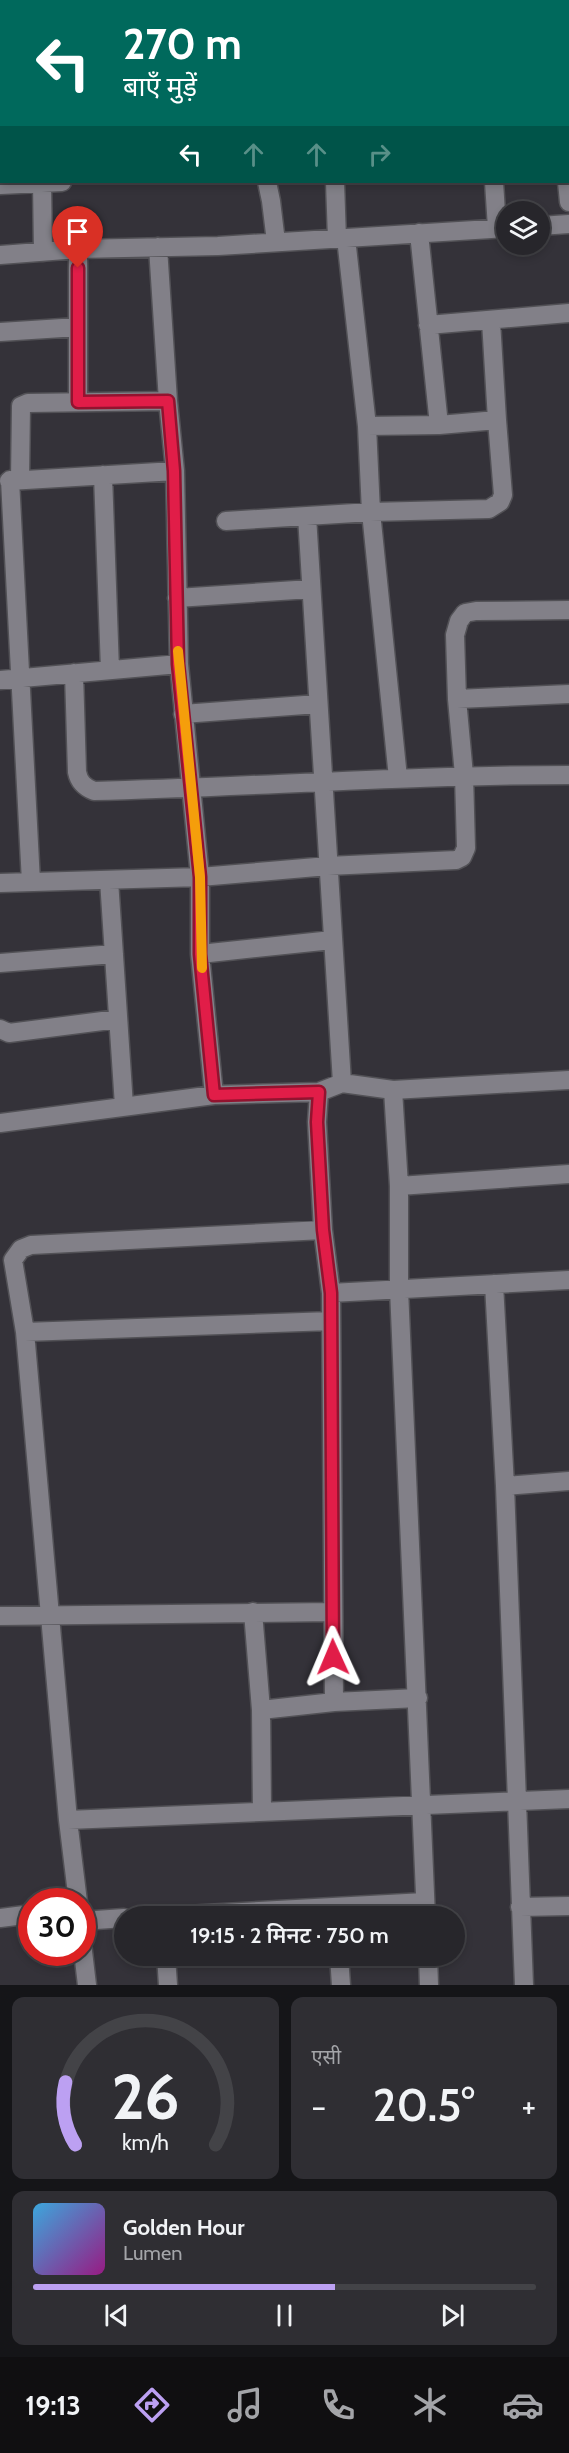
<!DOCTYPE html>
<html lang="hi">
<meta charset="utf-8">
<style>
:root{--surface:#27262b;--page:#2f2e33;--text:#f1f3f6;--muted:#a4a5a9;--line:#434347;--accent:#bca0f2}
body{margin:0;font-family:Cabin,"Noto Sans Devanagari",sans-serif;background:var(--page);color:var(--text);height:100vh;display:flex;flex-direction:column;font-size:22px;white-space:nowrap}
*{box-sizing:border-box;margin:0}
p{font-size:20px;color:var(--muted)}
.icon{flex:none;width:33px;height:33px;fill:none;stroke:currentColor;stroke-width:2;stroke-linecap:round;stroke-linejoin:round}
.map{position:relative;height:1985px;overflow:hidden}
.panel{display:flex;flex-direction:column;gap:12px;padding:12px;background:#151518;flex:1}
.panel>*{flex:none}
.banner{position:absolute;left:0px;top:0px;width:570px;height:183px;box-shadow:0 3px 9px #0003,0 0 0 2px var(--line);background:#00695c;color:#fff;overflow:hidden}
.tools{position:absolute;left:496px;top:201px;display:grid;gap:12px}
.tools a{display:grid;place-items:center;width:54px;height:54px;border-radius:50%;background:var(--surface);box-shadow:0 3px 9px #0003,0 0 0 2px var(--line);font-size:30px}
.speed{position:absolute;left:18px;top:1888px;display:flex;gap:12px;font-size:30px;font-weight:700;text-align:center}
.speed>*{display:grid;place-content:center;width:78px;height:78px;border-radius:50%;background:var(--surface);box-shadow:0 3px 9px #0003,0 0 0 2px var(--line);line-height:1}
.speed .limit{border:9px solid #d22;background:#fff;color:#111}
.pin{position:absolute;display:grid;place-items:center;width:51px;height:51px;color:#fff;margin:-62px -26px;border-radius:50% 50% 50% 0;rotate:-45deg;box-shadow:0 0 6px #0007}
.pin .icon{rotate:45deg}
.me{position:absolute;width:66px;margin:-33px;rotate:359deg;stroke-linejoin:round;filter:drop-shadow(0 0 4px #0008)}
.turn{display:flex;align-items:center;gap:21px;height:126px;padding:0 24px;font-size:27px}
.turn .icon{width:78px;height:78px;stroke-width:2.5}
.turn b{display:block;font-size:42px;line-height:51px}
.lanes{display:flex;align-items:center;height:57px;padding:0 24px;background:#0003;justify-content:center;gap:30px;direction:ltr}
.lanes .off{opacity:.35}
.big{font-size:45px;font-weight:600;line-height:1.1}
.panel .card{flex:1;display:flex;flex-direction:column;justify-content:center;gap:9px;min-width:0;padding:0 21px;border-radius:12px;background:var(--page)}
.panel .dial{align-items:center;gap:0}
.dial svg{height:156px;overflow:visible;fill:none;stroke:var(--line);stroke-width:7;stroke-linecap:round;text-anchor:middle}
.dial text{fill:var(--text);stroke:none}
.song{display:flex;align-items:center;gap:18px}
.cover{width:72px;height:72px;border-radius:9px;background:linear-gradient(135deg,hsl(200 70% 55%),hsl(310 70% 35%))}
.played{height:6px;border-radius:3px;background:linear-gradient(90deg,var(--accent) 60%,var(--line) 60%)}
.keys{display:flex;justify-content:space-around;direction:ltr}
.heat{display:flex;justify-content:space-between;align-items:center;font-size:33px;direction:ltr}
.panel .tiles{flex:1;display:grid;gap:12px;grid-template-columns:1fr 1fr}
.card:last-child{grid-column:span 2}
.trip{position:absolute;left:114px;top:1906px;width:351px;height:60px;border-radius:30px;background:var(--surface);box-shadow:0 3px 9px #0003,0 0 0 2px var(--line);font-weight:600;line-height:60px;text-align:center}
.tab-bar{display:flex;height:96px;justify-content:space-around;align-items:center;background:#100f11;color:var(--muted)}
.tab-bar .icon{width:42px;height:42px}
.tab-bar .current{color:var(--accent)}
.tab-bar b{font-size:27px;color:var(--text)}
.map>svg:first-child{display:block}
</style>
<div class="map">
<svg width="569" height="1985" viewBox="0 0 569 1985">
<rect width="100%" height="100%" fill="#343239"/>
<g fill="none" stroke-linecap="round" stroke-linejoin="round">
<!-- minor casing -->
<g stroke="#525156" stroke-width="21">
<path id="minor" d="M162,0V2
M306,0L308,2
M516,0V2
M193,2L204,0
M568,7H569
M0,57H2
M0,130L2,129
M42,182L43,252
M267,182L271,201L276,242
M335,182L337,239
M494,182L497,228
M567,182L569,202
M0,185L62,182
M540,226L569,224
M419,233L439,425
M346,238L367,426L439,425L497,420L491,321
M158,247L168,401
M78,249V402
M0,255L78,249L218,246L507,228
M428,325L569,313
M0,332L78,327
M367,426L371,512L398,778
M103,475L110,670
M10,480L31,882
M20,480L21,406L28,403L168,401L175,471L179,664L200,877V954L214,1095
M9,481L175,471
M307,516L342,1083L319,1092L317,1122L323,1230
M226,521L371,512L489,509L500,502L503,495L497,420
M177,598L311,589
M74,673L77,772C79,782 84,787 94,791C252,787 410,775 569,775
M0,680L179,664
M457,699L569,694
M183,714L318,704
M109,880L124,1106
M0,883L200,877L328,866L456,860L462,857L466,848L464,775L457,699L455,635L459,621L465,613L476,611L569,610
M200,954L332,940
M0,963L114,954
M0,1029L9,1033L118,1019
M342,1083L393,1090L569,1080
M393,1090L399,1186V1289L426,1917
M0,1123L214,1095L319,1092
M399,1186L569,1174
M494,1284L505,1486
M25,1332L331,1321
M253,1612L261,1710
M0,1616L332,1612
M334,1702L331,1293L569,1280
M262,1811L261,1710L334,1702L418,1698
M68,1820L569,1799
M78,1902L68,1820L25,1332L13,1260L21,1249L31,1245L323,1230L331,1293
M520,1907L569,1906
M149,1917L425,1902
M0,1918L32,1914
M82,1921L124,1918
M82,1943L87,1985
M166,1956L168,1985
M339,1956L341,1985
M428,1956L429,1985
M524,1985L505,1486L569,1481"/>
</g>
<!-- minor -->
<use href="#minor" stroke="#828088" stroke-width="18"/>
</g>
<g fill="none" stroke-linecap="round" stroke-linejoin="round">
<!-- route casing -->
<g stroke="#92132f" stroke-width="15">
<path id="route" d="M78,268V402L168,401L174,471L178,664L200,877V954L214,1095L319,1092L317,1122L323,1230L331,1293L333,1657"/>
</g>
<!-- route -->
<use href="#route" stroke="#e11d48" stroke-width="10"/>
<!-- slow -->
<path stroke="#f59e0b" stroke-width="10" d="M178,651L200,877L202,968"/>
</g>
</svg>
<div class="tools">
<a><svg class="icon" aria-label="layers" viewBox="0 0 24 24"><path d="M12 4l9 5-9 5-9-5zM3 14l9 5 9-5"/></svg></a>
</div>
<div class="speed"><div class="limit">30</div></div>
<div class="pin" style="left:78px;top:268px;background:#d93025"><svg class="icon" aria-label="arrive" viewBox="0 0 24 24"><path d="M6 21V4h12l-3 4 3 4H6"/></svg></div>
<svg class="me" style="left:333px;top:1657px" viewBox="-20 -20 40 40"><path d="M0-17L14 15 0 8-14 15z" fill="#e11d48" stroke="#fff" stroke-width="4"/></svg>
<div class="trip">19:15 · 2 मिनट · 750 m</div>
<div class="banner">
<div class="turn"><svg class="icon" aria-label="left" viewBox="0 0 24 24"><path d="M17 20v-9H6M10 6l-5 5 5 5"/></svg><div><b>270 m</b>बाएँ मुड़ें</div></div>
<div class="lanes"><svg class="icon" aria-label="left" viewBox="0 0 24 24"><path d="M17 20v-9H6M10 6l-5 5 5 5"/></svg><svg class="icon off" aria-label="ahead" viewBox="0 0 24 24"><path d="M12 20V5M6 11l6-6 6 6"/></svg><svg class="icon off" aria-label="ahead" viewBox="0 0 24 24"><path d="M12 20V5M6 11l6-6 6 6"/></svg><svg class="icon off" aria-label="right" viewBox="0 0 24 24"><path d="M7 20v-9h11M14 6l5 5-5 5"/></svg></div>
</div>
</div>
<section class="panel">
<div class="tiles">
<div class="card dial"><svg viewBox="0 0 100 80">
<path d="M14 69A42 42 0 1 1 86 69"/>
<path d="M14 69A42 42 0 0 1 9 37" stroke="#bca0f2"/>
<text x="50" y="56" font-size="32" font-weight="700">26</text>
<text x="50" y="72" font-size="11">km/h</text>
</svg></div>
<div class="card"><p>एसी</p>
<div class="heat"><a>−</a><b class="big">20.5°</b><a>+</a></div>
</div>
<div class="card">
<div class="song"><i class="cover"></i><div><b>Golden Hour</b><p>Lumen</p></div></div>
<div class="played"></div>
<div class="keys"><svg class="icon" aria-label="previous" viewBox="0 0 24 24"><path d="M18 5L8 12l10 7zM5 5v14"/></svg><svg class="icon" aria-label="pause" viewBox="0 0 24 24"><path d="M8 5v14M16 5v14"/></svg><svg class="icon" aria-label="next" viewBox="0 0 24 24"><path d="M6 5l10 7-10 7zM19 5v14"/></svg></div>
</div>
</div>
</section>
<nav class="tab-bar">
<b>19:13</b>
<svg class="icon current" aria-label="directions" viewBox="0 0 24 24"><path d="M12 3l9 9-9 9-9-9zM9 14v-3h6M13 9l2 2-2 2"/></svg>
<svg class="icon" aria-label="music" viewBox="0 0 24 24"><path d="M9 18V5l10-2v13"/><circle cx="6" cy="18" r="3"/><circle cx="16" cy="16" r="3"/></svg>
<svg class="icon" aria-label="phone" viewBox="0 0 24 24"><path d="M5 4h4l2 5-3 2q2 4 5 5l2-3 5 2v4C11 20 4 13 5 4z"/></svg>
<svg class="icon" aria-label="climate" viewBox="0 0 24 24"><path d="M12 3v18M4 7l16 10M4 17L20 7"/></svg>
<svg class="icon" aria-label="car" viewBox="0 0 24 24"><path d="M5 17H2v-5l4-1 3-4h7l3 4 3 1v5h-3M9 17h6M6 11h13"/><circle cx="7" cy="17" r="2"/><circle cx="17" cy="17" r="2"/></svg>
</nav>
